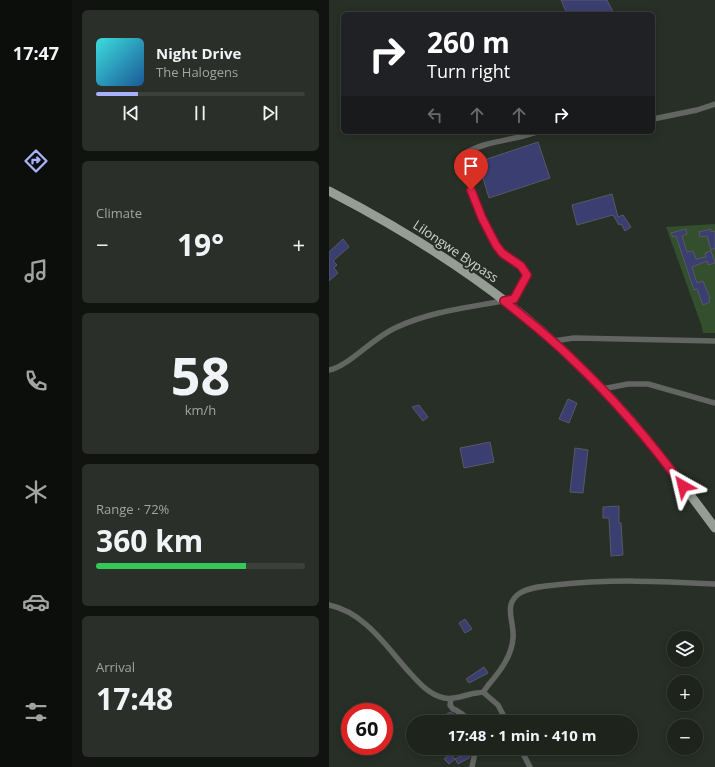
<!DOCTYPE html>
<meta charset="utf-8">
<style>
:root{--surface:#1e231c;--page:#2b2f29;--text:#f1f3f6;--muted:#a1a4a3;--line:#3c403b;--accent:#a9b0fc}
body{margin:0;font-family:"Open Sans",sans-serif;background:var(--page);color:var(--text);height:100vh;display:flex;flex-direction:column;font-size:15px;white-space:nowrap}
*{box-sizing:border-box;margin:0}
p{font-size:13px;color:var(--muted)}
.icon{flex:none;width:22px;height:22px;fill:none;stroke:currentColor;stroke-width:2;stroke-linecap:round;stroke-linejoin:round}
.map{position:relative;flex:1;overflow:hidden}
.details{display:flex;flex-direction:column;gap:10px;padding:10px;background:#10130f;width:257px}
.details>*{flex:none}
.guide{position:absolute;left:12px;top:12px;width:314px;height:122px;border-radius:6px;box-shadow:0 2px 10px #0003,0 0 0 1px var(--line);background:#202124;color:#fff;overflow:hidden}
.fabs{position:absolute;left:338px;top:631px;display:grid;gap:8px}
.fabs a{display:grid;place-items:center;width:36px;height:36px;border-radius:50%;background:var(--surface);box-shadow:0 2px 10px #0003,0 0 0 1px var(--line);font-size:20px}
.speed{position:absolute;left:12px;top:703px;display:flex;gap:8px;font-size:20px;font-weight:700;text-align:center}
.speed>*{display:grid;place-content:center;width:52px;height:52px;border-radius:50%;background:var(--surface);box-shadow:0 2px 10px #0003,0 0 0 1px var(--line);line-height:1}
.speed .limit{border:6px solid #d22;background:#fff;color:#111}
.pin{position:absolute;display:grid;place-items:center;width:34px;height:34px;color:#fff;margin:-41px -17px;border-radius:50% 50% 50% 0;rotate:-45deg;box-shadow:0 0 4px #0007}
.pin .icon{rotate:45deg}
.me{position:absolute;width:44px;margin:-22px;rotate:323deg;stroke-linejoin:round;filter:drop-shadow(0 0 3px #0008)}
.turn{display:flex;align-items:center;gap:14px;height:84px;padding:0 20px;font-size:18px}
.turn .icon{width:52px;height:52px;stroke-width:2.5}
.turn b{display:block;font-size:28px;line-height:34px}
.lanes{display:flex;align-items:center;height:38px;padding:0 20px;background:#0003;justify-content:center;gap:20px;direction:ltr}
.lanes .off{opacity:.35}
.big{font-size:30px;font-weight:700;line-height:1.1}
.details .card{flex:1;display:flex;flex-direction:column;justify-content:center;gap:6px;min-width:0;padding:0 14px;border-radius:6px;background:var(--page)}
.details .dial{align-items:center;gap:0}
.dial b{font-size:52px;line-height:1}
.song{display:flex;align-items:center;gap:12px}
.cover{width:48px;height:48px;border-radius:6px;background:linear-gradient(135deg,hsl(180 70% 55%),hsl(210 70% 35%))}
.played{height:4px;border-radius:2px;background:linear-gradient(90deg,var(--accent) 20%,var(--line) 20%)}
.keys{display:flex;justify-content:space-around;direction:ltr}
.heat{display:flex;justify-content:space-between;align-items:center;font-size:22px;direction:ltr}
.charge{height:6px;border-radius:3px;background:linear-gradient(90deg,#34c759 72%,var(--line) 0)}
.trip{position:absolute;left:77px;top:715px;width:232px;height:40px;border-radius:20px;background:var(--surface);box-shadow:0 2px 10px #0003,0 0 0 1px var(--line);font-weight:700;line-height:40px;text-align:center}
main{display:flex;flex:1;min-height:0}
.menu{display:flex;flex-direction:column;width:72px;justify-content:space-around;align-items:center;background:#0c0e0b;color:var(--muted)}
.menu .icon{width:28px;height:28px}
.menu .current{color:var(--accent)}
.menu b{font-size:18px;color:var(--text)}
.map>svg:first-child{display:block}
</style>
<main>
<nav class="menu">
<b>17:47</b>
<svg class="icon current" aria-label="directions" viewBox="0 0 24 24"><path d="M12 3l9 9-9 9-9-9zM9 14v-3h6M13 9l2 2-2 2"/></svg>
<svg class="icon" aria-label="music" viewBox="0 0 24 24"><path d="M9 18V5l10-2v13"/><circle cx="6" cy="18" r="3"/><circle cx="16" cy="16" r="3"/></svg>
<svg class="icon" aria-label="phone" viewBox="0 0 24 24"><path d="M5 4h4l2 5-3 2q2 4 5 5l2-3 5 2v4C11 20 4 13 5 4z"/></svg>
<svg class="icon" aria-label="climate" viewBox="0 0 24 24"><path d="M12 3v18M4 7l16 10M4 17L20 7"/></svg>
<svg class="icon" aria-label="car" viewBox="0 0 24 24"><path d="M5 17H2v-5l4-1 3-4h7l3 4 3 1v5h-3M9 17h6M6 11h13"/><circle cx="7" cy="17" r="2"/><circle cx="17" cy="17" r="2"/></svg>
<svg class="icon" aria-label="filters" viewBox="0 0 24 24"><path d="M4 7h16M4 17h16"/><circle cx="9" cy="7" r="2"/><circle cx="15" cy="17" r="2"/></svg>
</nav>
<section class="details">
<div class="card">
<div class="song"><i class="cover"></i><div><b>Night Drive</b><p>The Halogens</p></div></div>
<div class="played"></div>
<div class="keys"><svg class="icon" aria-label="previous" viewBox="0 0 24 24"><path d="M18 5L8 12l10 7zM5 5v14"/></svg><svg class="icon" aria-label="pause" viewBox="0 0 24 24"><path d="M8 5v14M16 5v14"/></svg><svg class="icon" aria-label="next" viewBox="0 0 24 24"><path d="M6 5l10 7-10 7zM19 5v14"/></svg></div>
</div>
<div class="card"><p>Climate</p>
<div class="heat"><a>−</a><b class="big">19°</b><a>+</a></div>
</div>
<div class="card dial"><b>58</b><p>km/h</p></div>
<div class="card"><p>Range · 72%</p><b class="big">360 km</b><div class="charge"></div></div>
<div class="card"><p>Arrival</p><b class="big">17:48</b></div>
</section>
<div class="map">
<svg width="386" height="767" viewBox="0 0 386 767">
<rect width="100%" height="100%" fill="#282f26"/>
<!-- green -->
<path fill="#344f2d" d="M386,224V333H374L373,327L337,227Z"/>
<!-- building -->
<path fill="#3b3e70" stroke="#575964" d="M232,0H278L285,14H238Z
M209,142L221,178L160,198L149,162Z
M283,194L289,217L294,215L302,227L296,231L292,224L290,225L284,215L248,225L243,205Z
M357,229L358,234L353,236L358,252L364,251L367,259L377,257L376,253L382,251L386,263L379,265L378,261L363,267L368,283L374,281L381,298L380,299L381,302L374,305L368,289L365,290L347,236L344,237L342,233Z
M382,229V232L386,231V248L382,250L378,236L371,237L370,232Z
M14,239L20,247L4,261L8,265L5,268L9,273L0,281V252Z
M239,399L248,403L240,423L230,419Z
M90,405L99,417L94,421L83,407Z
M161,442L165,462L135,468L131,448Z
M246,448L259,450L254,493L241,492Z
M290,506V523H292L294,555L282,556L280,518H274V507Z
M136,619L143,629L136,633L130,623Z
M155,667L159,673L140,683L137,679Z
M121,712L128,716L126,722H120L115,716Z
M142,751L140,758L129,764L126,759L120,764L115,759L121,754L126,759Z"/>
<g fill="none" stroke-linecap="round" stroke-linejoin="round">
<!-- street -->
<path stroke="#626561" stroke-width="5.5" d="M324,119L368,110L386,104
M224,341L245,338L386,341
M0,370C7,369 13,365 19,361C35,350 49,336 66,328C104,310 145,307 185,299L198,275C196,272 194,268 191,265C185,260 176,257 171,251C151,225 142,190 133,159L135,154C157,140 184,141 208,132
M273,389L299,384H319L386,403
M0,605C37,613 58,648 82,674C91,684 101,695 115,698C124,700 133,696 142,694C145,693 151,693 154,692C156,690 159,685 161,683C172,670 183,655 184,638C186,622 173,605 191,593C201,587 215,586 226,585C279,579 333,581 386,584
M154,692L169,705L178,722
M122,699L121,705L124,709C131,711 137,718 143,722
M191,748L201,767
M143,767L147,748"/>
<!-- primary -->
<path stroke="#969d94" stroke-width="9" d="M0,191C89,237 174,291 245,361C270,385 294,410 316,437C340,466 363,497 386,528"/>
</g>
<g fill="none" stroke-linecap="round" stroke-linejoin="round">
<!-- route casing -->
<g stroke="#92132f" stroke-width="10">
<path id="route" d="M142,190L153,218L167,245L173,253L192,266L198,275L185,299L175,301C199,320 223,339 245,361C285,399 321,441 354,486"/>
</g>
<!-- route -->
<use href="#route" stroke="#e11d48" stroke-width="7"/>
</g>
<g text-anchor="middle" stroke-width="4" stroke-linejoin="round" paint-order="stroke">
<!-- street labels -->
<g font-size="13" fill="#cfd3ce" stroke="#282f26">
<text transform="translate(127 251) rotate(34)" y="5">Lilongwe Bypass</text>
</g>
</g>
</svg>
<div class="fabs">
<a><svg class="icon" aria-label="layers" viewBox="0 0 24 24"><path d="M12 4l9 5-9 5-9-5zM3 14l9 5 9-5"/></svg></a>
<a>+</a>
<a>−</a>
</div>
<div class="speed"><div class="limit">60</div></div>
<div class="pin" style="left:142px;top:190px;background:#d93025"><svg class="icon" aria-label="arrive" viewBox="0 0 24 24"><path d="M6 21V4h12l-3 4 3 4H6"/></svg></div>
<svg class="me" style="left:354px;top:486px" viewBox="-20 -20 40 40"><path d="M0-17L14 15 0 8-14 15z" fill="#e11d48" stroke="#fff" stroke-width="4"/></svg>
<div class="trip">17:48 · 1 min · 410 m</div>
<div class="guide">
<div class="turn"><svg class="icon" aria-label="right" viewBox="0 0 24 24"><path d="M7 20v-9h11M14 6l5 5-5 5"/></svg><div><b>260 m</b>Turn right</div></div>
<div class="lanes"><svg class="icon off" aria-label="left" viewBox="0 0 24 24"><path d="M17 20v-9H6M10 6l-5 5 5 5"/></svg><svg class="icon off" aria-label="ahead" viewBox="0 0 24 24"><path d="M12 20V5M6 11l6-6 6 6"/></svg><svg class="icon off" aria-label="ahead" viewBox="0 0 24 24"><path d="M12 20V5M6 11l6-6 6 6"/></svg><svg class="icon" aria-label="right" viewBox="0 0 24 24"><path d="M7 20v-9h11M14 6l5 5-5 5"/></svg></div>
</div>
</div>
</main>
